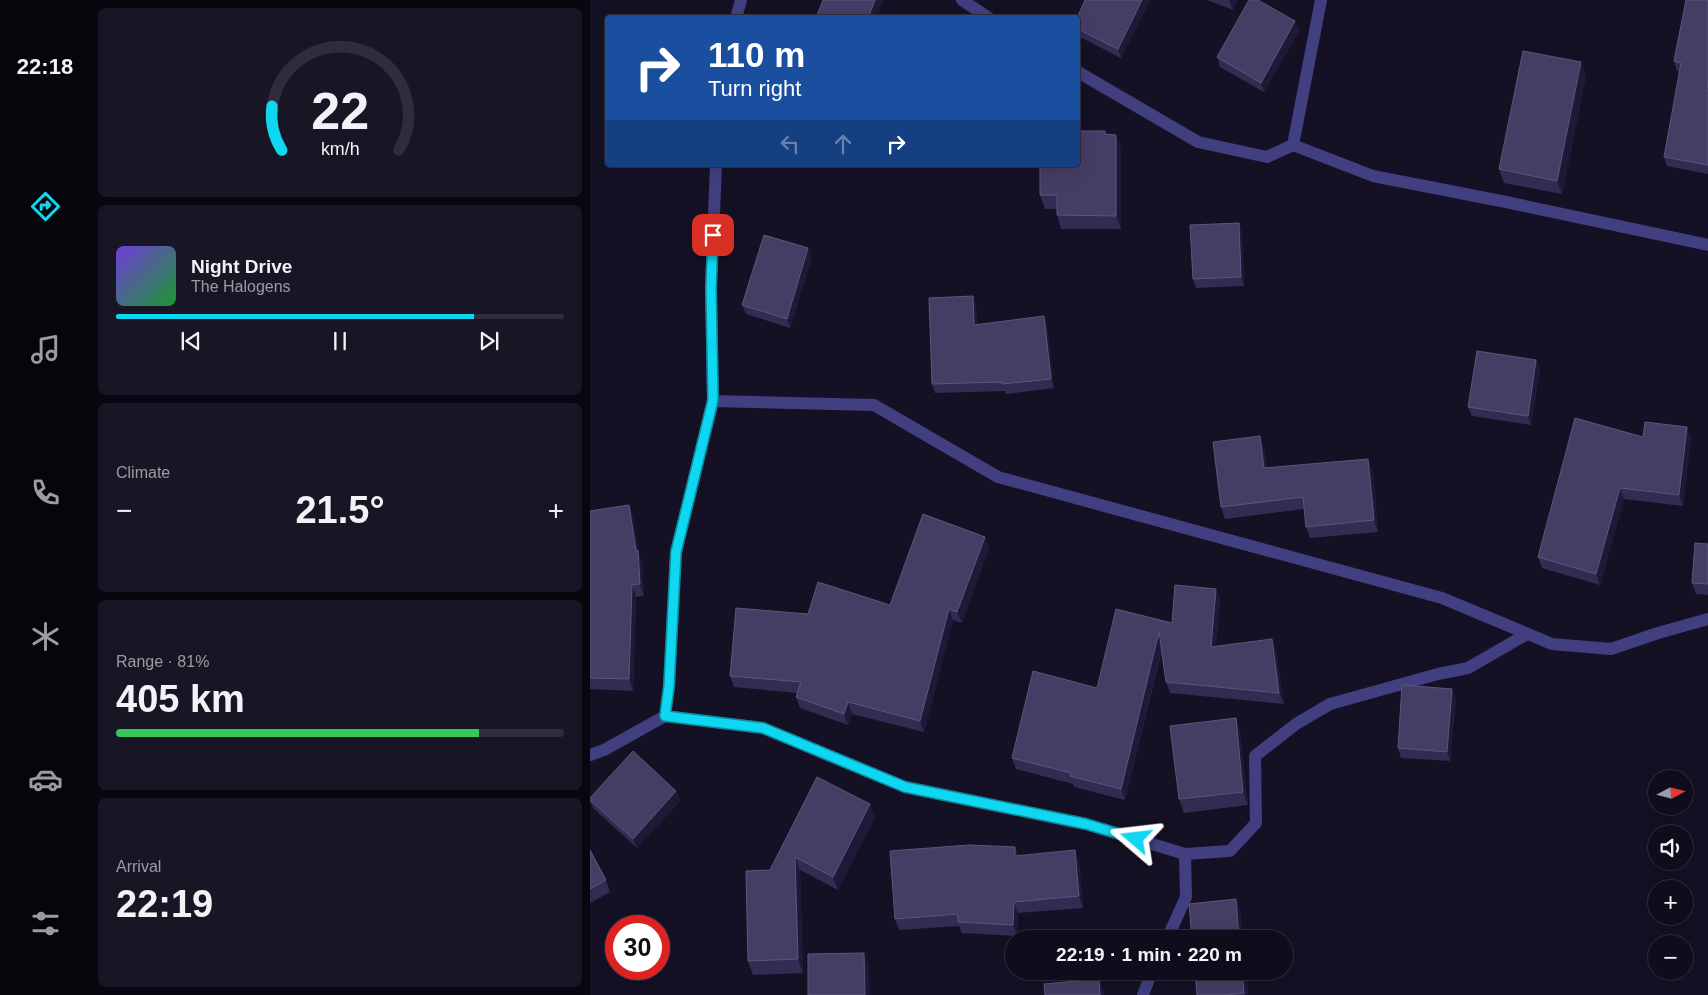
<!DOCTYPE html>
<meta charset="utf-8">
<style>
:root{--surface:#0f0d1c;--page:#181625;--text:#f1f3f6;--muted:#9b9ca3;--line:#2f2d3b;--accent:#0fd7f1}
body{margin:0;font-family:Arial,sans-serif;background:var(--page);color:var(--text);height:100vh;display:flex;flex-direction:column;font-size:19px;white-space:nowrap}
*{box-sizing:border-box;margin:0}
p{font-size:16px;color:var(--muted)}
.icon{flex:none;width:28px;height:28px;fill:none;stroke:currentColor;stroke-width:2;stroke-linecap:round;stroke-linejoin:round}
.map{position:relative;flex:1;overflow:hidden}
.panel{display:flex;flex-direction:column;gap:8px;padding:8px;background:#08070f;width:500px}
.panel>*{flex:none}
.hud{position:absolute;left:15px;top:15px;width:475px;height:152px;border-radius:5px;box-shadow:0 5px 20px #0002,0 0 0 1px var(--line);background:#1a4fa0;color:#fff;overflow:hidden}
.needle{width:32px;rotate:83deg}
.buttons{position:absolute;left:1058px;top:770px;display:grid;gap:10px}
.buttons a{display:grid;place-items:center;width:45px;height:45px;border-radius:50%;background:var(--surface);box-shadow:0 5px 20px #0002,0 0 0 1px var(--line);font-size:25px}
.speed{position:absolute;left:15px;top:915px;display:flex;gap:10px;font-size:25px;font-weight:700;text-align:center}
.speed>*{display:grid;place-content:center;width:65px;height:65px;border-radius:50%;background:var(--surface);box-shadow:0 5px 20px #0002,0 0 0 1px var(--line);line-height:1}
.speed .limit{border:8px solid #d22;background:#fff;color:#111}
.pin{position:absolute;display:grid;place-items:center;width:42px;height:42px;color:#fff;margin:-21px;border-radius:10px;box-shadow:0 2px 8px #0006}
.me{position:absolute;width:55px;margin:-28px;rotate:287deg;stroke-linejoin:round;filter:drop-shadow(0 0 4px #0008)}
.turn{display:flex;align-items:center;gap:18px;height:105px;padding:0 20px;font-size:22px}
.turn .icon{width:65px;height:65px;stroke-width:2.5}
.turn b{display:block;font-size:35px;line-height:42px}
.lanes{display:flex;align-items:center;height:48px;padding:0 20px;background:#0003;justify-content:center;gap:25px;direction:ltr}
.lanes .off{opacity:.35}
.big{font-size:38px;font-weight:600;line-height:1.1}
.panel .card{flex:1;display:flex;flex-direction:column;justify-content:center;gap:8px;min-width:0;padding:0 18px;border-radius:8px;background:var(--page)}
.panel .dial{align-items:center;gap:0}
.dial svg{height:130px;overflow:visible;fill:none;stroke:var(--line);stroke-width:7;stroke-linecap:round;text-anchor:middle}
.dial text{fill:var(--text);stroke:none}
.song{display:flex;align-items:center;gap:15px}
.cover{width:60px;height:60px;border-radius:8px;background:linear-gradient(135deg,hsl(260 70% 55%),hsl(130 70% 35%))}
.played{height:5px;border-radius:2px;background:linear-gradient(90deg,var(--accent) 80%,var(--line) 80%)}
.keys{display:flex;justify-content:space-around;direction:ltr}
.heat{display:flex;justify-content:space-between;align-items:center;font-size:28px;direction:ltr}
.charge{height:8px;border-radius:4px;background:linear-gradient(90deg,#34c759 81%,var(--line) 0)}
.trip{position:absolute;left:415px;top:930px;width:288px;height:50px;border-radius:25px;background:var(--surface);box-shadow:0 5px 20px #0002,0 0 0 1px var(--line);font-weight:600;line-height:50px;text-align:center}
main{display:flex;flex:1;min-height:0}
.dock{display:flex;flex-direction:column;width:90px;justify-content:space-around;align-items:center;background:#06050b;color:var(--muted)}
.dock .icon{width:35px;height:35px}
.dock .on{color:var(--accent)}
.dock b{font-size:22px;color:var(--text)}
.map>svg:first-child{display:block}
</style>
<main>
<nav class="dock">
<b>22:18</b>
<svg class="icon on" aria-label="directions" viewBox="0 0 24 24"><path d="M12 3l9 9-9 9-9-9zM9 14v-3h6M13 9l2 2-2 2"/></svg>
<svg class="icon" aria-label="music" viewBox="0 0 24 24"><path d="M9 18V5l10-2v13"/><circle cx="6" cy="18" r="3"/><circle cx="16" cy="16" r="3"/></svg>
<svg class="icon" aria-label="phone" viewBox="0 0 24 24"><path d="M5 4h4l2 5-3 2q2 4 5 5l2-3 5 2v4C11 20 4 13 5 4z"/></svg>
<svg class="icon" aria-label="climate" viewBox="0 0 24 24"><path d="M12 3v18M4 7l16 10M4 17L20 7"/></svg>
<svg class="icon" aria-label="car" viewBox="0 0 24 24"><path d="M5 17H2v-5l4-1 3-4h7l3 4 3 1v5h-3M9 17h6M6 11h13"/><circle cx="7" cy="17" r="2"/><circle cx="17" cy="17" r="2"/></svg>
<svg class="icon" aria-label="filters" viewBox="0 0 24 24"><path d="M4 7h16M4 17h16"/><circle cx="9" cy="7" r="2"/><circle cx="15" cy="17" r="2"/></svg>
</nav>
<section class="panel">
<div class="card dial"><svg viewBox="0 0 100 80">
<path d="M14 69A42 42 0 1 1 86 69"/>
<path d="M14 69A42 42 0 0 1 8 42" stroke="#0fd7f1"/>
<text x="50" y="56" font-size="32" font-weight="700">22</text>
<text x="50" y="72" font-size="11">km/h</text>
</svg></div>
<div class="card">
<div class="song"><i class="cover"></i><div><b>Night Drive</b><p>The Halogens</p></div></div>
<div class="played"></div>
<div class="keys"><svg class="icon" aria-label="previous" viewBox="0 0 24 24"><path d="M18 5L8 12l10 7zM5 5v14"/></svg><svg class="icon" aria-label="pause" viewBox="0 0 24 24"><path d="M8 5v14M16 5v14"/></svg><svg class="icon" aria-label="next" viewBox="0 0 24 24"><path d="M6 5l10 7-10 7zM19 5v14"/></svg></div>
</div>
<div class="card"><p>Climate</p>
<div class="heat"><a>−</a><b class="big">21.5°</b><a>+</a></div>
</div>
<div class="card"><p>Range · 81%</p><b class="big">405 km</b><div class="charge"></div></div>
<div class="card"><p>Arrival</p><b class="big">22:19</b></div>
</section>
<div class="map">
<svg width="1118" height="995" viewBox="0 0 1118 995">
<rect width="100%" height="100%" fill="#141125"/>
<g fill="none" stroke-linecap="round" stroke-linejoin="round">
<!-- minor -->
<path stroke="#423f81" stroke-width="12" d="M372,0L399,18
M146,18L151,0
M488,72L608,142L677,157L703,145L731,0
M703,145L783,176L916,202L1118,245
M123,401L121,288L126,165
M75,716L79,686L86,552L123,401L284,405L408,477L852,598L962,644L1021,649L1068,633L1118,619
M0,755L14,750L75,716L173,728L315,787L496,824L595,854L640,851L666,823L665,756L706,724L740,704L848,674L878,668L937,634
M577,939L596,897L595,854
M553,995L562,971"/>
</g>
<!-- wall -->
<path fill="#332b52" d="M560,0L531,58L488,36V18Z
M617,0H647L643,10Z
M1118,0V174L1077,166L1074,157L1090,71H1087L1084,61Z
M705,21L709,31L674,92L630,67L627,57Z
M996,75L972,194L914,183L909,169Z
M515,131L516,134L531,148V229H471L467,215V209H455L450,195Z
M652,232L654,286L606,288L603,279Z
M222,257L200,328L156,314L152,305Z
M386,306L387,324L457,325L464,388L416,394L415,391L345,393L342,384Z
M946,360L950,369L941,425L882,416L878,407Z
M670,436L674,448L677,468L783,471L788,532L720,538L716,527L714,509L635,519L631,507Z
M1053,437L1101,438L1093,506L1034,499L1010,585L952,568L948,557Z
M39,505L43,517L49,554L52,562L54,596L46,597L43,691L0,689V511Z
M395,537L399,548L372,623L363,620L334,732L262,714L258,725L210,708L206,697L207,693L144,687L140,676L300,605Z
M1118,544V595L1106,594L1102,583Z
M626,589L630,600L626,646L686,650L694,704L580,693L576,682L572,650L535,800L484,787L483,784L426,769L422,758L507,688L582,623Z
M866,698L860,761L811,758L808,748Z
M646,718L650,732L658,805L594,813L589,799Z
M227,777L285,817L248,890L210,870L213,973L163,975L158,961L180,870Z
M86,791L90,801L47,848L3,808L0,801V798Z
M0,850L16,880L20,892L0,903Z
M429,856L489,862L493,908L428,913L427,936L372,933L369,926L309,930L305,919Z
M605,971H656L658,995H607Z"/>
<!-- shaded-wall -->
<path fill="#1f1938" d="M285,0H294L287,18H278Z
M552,0H560L531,58L528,49Z
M639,0H647L643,10Z
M705,21L709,31L674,92L671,83Z
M991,62L996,75L972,194L967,181Z
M526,135L531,148V229L526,216Z
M649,223L652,232L654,286L651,277Z
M218,248L222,257L200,328L197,319Z
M383,296L386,306L387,334L384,325Z
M454,316L457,325L464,388L461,379Z
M946,360L950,369L941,425L938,416Z
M1097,427L1101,438L1093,506L1089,495Z
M670,436L674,448L678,480L674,468Z
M778,459L783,471L788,532L784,520Z
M1030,488L1034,499L1010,585L1006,574Z
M39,505L43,517L49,554L52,562L54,596L50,584L46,551Z
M395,537L399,548L372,623L367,612Z
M42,585L46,597L43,691L39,679Z
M626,589L630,600L625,658L621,647Z
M359,609L363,620L334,732L330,721Z
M569,632L573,643L535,800L531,789Z
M682,639L686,650L694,704L689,693Z
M862,689L866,698L860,761L857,752Z
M258,702L262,714L258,725L254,714Z
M646,718L650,732L658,805L653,792Z
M86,791L90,801L47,848L43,839Z
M280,804L285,817L248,890L243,877Z
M425,847L430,858L425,856Z
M485,850L489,862L493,908L489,896Z
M205,857L210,870L213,973L208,959Z
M646,899L651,913L653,939H649Z
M424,902L428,913L427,936L423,925Z
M274,953L279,967L280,995H275Z
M652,971H656L658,995H655L654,993Z
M509,979L514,992V995H510Z"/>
<!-- building -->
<path fill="#453d64" stroke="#5d567c" d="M233,0H285L278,18H226Z
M495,0H552L528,49L488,29V18H487Z
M659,0H668L705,21L671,83L627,57Z
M1096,0H1118V83L1117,90L1118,91V165L1074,157L1091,63L1084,61Z
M933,51L991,62L967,181L909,169Z
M488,131H515V134L526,135V216L467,215V195H450V165H488Z
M649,223L651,277L603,279L600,225Z
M174,235L218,248L197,319L152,305Z
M383,296L384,325L454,316L461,379L412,384V382L342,384L339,298Z
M887,351L946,360L938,416L878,407Z
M985,418L1053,437L1055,422L1097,427L1089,495L1030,488L1006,574L948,557Z
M670,436L674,468L778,459L784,520L716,527L713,497L631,507L623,442Z
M39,505L46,551L48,550L50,584L42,585L39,679L0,678V511Z
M333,514L395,537L367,612L359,609L330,721L258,702L254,714L206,697L211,682L140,676L146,608L218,614L228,582L300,605Z
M1105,543L1118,544V584L1102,583Z
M585,585L626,589L621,647L682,639L689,693L576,682L569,632L531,789L480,776L481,773L422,758L443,671L507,688L526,609L582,623Z
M812,685L862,689L857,752L808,748Z
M646,718L653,792L589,799L580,726Z
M43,751L86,791L43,839L0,800V798Z
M227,777L280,804L243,877L205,857L208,959L158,961L156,871L180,870Z
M379,845L425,847V856L485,850L489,896L424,902L423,925L368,922V914L305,919L300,851Z
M0,850L16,880L0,889Z
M646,899L649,939H602L599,904Z
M274,953L275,995H218V954Z
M605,971H652L654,993L634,995H607Z
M509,979L510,995H455L454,984Z"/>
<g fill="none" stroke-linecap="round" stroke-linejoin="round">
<!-- route casing -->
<g stroke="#0a8c9d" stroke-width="12">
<path id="route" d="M123,235L121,288L123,400L86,552L79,686L75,716L173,728L315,787L496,824L546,839"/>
</g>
<!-- route -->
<use href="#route" stroke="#0fd7f1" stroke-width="9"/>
</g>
</svg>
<div class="buttons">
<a><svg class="needle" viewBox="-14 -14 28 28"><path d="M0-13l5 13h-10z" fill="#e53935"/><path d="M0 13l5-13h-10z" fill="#9b9ca3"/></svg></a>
<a><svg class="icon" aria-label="sound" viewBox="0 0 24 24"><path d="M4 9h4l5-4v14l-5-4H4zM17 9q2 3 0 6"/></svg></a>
<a>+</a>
<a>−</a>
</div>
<div class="speed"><div class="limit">30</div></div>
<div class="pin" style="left:123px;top:235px;background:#d93025"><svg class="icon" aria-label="arrive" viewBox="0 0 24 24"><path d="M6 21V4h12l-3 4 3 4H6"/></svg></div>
<svg class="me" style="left:546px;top:839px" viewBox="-20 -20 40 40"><path d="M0-17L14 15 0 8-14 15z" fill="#0fd7f1" stroke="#fff" stroke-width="4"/></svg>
<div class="trip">22:19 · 1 min · 220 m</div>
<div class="hud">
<div class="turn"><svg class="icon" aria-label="right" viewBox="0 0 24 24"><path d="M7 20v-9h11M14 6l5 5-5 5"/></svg><div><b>110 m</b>Turn right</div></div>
<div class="lanes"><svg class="icon off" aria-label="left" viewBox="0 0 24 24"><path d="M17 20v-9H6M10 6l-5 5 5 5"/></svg><svg class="icon off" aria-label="ahead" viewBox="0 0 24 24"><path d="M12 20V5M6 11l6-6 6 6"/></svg><svg class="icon" aria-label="right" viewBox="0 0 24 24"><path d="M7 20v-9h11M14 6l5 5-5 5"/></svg></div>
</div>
</div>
</main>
